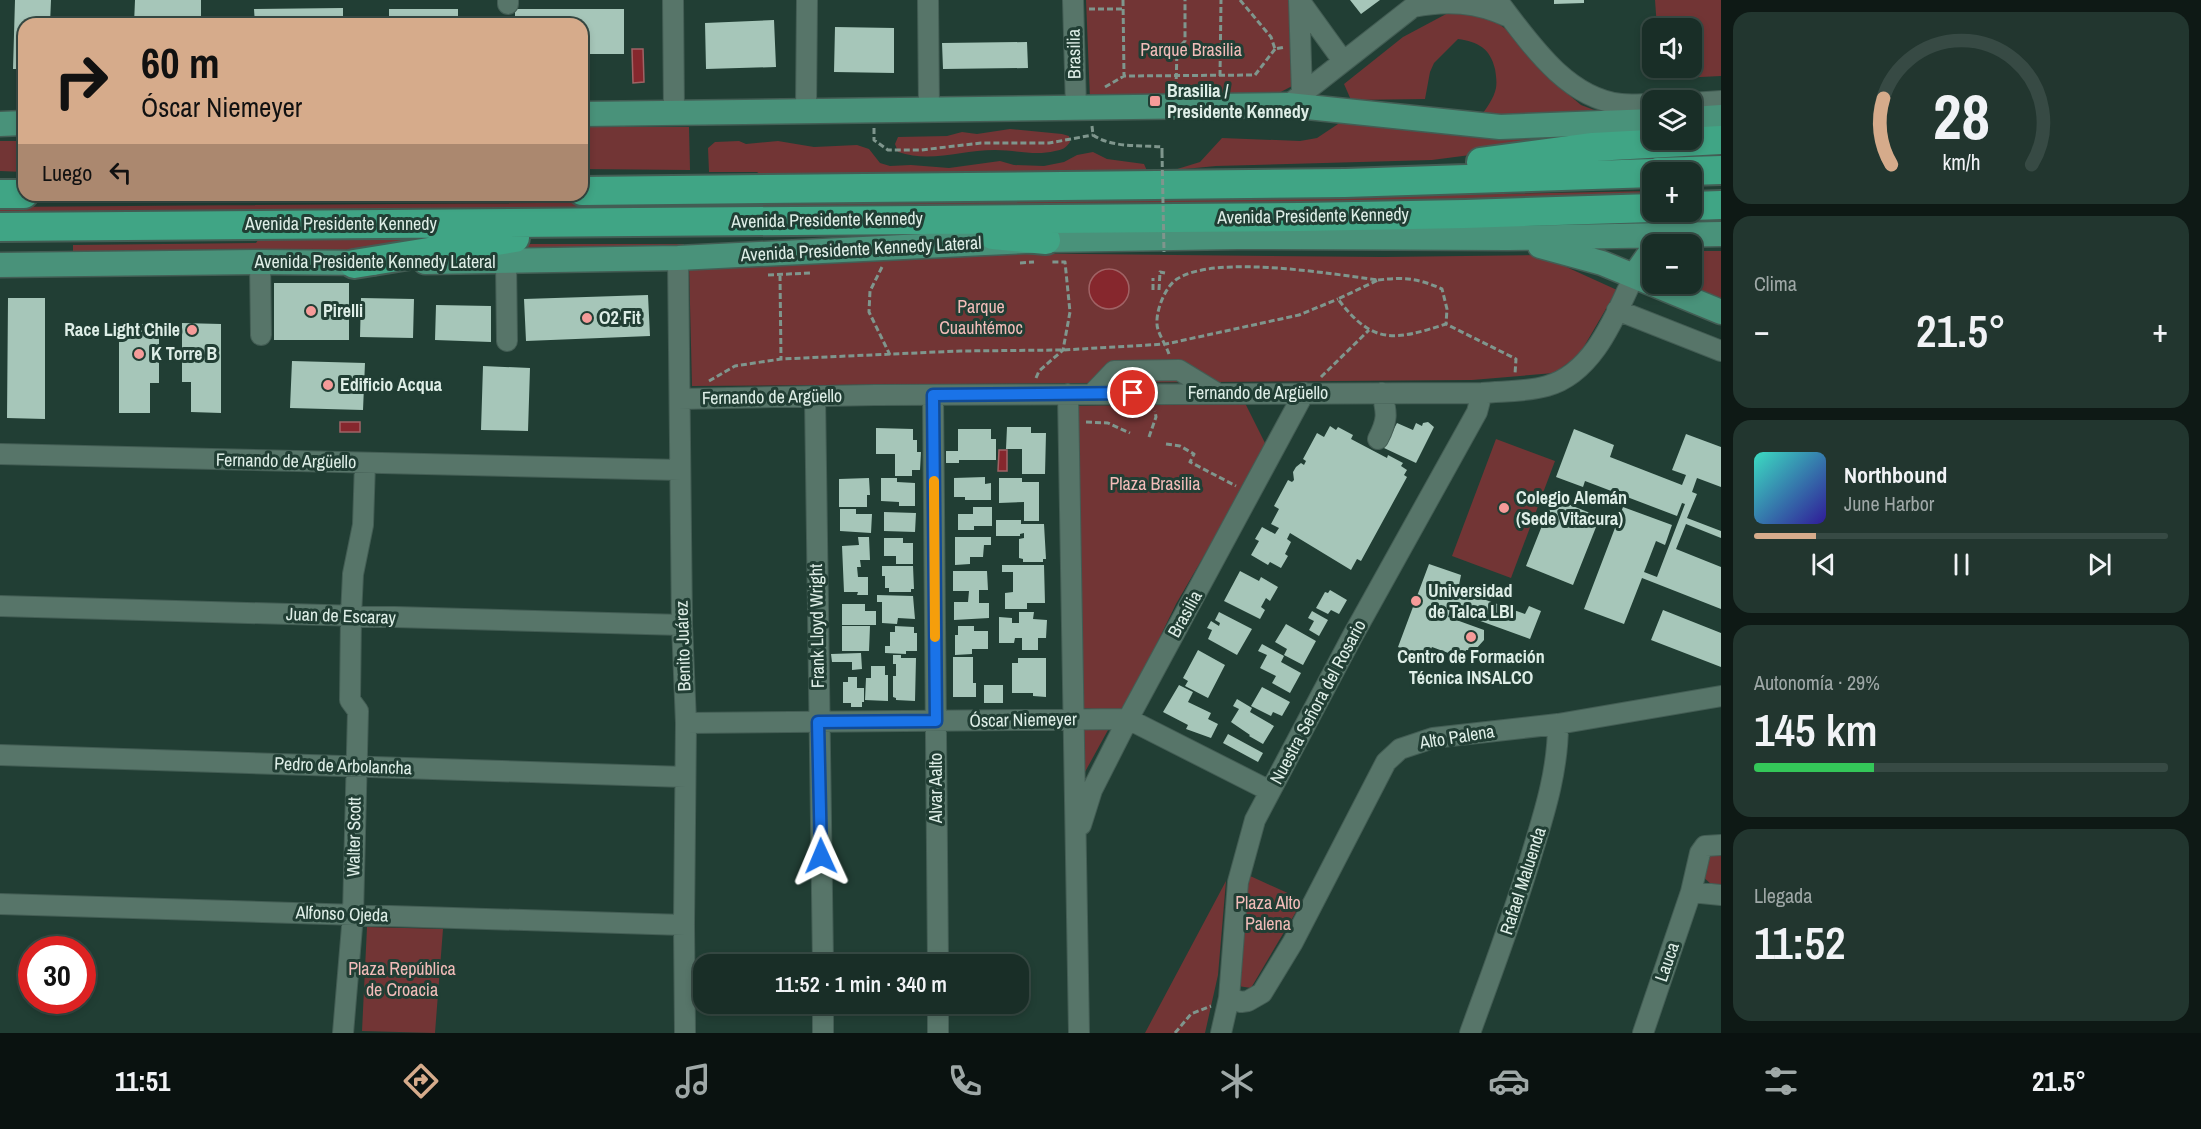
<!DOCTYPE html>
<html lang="es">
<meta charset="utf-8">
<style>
:root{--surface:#192e27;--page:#22362f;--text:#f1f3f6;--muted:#9fa8a7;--line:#374a44;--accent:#d6ab8b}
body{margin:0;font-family:"Archivo Narrow",sans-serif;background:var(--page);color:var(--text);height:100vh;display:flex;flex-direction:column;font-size:22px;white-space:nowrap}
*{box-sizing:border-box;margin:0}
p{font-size:20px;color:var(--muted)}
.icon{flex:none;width:33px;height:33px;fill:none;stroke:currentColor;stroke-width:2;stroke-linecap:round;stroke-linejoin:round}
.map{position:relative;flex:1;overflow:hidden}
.panel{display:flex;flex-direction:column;gap:12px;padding:12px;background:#0e1915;width:480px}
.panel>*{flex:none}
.top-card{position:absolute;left:18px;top:18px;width:570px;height:183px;border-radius:18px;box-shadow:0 3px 9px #0003,0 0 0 2px var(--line);background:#d6ab8b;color:#111;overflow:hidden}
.tools{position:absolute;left:1642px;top:18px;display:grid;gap:12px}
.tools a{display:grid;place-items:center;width:60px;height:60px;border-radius:12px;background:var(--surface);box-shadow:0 3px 9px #0003,0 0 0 2px var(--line);font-size:30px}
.speed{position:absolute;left:18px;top:936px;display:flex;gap:12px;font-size:30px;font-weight:700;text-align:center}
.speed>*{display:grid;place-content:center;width:78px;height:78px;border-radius:50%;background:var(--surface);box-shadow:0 3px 9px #0003,0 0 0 2px var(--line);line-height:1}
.speed .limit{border:9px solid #d22;background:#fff;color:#111}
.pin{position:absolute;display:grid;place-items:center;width:51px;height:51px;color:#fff;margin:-26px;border:3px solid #fff;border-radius:50%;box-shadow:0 2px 6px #0007}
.me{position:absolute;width:66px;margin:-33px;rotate:359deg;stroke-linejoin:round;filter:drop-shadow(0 0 4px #0008)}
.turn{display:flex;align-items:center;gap:21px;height:126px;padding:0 24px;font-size:27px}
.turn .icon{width:78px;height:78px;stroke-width:2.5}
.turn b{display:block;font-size:42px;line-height:51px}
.then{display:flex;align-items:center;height:57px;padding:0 24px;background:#0003;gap:12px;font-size:22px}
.big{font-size:45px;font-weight:600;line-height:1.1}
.panel .widget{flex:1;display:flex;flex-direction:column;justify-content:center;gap:9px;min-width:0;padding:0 21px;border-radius:18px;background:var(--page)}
.panel .dial{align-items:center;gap:0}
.dial svg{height:156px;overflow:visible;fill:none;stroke:var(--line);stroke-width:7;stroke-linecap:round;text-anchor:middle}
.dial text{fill:var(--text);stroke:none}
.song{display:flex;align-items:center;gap:18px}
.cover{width:72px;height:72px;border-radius:9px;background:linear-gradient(135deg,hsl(170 70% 55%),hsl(250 70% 35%))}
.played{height:6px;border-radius:3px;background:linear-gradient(90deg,var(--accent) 15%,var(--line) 15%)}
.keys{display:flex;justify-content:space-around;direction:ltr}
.heat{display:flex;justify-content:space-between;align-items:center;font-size:33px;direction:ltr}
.charge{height:9px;border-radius:4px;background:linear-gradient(90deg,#34c759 29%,var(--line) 0)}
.trip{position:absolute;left:693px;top:954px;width:336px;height:60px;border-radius:18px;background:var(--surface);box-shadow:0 3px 9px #0003,0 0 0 2px var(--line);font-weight:600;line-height:60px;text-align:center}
.tab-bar{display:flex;height:96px;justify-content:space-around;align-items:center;background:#0a1210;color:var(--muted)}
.tab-bar .icon{width:42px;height:42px}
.tab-bar .active{color:var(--accent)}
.tab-bar b{font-size:27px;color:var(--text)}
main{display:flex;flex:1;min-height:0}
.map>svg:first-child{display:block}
</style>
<main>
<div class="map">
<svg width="1721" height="1033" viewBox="0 0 1721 1033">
<rect width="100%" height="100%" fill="#213e34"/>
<!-- green -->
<path fill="#723535" d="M1086,0H1288L1291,7L1296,84L1267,99H1090Z
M1655,0H1721V76L1660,79L1659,68H1692V28H1657Z
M1466,12L1489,17L1514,35L1562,89L1581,105L1602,113L1480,117C1486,109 1494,98 1496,88C1497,82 1496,75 1495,69C1490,48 1478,42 1458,39L1434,63L1430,72L1425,99L1351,100L1344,84L1403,37L1448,13Z
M1341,122L1540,138L1539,146L1432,160L1216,166L1174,170L1200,162L1222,138L1300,141L1317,138Z
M582,127H689L690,170L582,169Z
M1010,129L1062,134L1069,136L1070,142C1066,148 1062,150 1055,151C1035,156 1015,150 995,150C961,150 931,163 898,152L895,144L898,137L947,136L962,132L977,134Z
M0,141H24V172L0,171Z
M739,141L746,144L778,141L814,147L857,145L869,149L880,163L890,166L911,165L949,168L1000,161L1014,165L1044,166L1064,162L1077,155L1093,152L1107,159L1144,164L1148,173L762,176L757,172H709L708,148L715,142Z
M1653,191V199L1560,203L0,215V207L1343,197Z
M436,238L368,252L73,253V245L256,243L258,240Z
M531,244H684V251L470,249Z
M1692,251H1721V301L1678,284H1692Z
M979,253L1383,257L1540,255L1617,290L1579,355L1554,373L1472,380L692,386L689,263Z
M1245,403L1267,447L1176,604L1124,711L1080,708L1075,406Z
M1496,439L1555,461L1511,578L1452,556Z
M1078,729L1108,730L1080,781Z
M1715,851L1721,852V886L1712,885L1700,874L1705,860Z
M1248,875L1303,900L1251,988L1238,986Z
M1226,881L1218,975L1205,1033H1145Z
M367,927L443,929L435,1033L362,1031Z"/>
<!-- water -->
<path fill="#86272d" stroke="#a06365" stroke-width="1.5" d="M632,49H643L644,82L633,83Z
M1089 289a20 20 0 1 1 40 0a20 20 0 1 1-40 0Z
M340,422H360V432H340Z
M999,450H1007V471H998Z"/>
<!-- building -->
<path fill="#a6c6b9" d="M15,0H51L50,24H24V69H13Z
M135,0H201V24H134Z
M1350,0H1380L1361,14Z
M1554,0H1584V3L1554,4Z
M343,8V24H255L254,9Z
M389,9H458V24H389Z
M515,9H624V54H582V24H515Z
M774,20L776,67L706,69L705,23Z
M835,27L894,28V73L834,72Z
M1027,42L1028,68L943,69L942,43Z
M274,283H349V340H274Z
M648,295L650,336L526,341L524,299Z
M8,298H45V419L7,418Z
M361,298L414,299L413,338L360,337Z
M436,305L491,306V342L435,340Z
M182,323L221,324V413L191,412V382H182Z
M119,324H159V383H150V413H119Z
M292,361L365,363L363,410L290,408Z
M483,366L530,368L528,431L481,430Z
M1428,422L1434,427L1416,463L1384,448L1397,423L1413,430L1416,423L1422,426L1423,423Z
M1330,426L1336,430L1338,427L1353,435L1351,439L1387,458L1388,455L1403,463L1401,466L1407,470L1404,475L1407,477L1361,561L1357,559L1351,570L1290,533L1287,539L1291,542L1285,554L1288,556L1281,568L1270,562L1268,565L1251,555L1259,541L1255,539L1262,527L1275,534L1279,528L1271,524L1279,509L1274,506L1288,480L1292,482L1294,480L1293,472L1296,467L1301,463L1304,465L1306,461L1303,459L1317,433L1324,437Z
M1007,427H1031V433H1046L1045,474H1022V449H1006Z
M876,428L913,429V440H917V452H921L920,470H912V476H895V454H876Z
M958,429H991V439H996V460H959V463H946V451H958Z
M1574,429L1614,445L1610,457L1682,485L1686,475L1672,470L1686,434L1721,447V487L1697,478L1692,492L1697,494L1687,518L1721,531V538L1686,524L1676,549L1721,567V609L1642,578L1624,624L1584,609L1623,507L1672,525L1665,545L1656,541L1644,572L1657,577L1685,504L1682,503L1677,516L1585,481L1583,487L1556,477Z
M985,477V484L991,483V500H965V497H954V478Z
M869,478L870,495H867V507H839V479Z
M881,478H897V482L915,483V506H899V502L881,501Z
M999,478H1022V482H1039V521H1024V502L999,503Z
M1553,498L1600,517L1573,585L1526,566Z
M973,507H992V526H974V530H958V514H973Z
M840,509H856V514H872L871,533L840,531Z
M884,512L916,513L915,532L884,531Z
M996,520H1021V524H1044L1046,559H1043V562H1023V559L1019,558V539L1024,538V533L1020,534V536H996Z
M858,537H869L870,560H860L861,567H857L858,577H868V595H857L858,592H844L842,546L859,545Z
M955,537H991V545H984L983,557H970V564L955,565Z
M884,538H903V543H913V564H896V556H884Z
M1429,564L1461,575L1458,590L1525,614L1529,606L1541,611L1530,639L1450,610L1448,617L1484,630V640L1475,650H1466L1462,658L1432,647L1426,658L1398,647Z
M1002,565H1044L1045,603H1027V609H1005V593L1013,592V572H1002Z
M882,566H913L914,589H911V592H889V588H885V576H882Z
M953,571H987L988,590H979V603H989V618L954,620V602H968L969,591H953Z
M1240,571L1259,581L1261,577L1278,587L1270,601L1266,598L1261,607L1265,610L1260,619L1224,601Z
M1330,590L1347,600L1339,614L1331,610L1328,614L1316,608L1325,592L1328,593Z
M877,595L913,596L915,619L898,618L897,624L882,623V602H877Z
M842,604H865V611H876V625H842Z
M1663,610L1721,633V667L1651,640Z
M1312,611L1328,620L1319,636L1309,630L1314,621L1308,618Z
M1019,612H1034L1033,619L1047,620L1046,638H1038V650H1022V638H1015L1014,643H999V617L1012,618V623H1019Z
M1219,612L1252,629L1237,655L1208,639L1212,630L1207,628L1211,621L1219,626L1220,623L1215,620Z
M1286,624L1316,641L1303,665L1284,655L1287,649L1275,642Z
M842,626H870L869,651H842Z
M895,626L914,627V633H917V651H906V654L885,653V646H890V632H895Z
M958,626H974V631H988V649H972V654L955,655V635H958Z
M1262,644L1284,656L1281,662L1301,673L1290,693L1272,683L1276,676L1260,668L1267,655L1258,651Z
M1198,650L1225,665L1208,698L1185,686L1188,681L1183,678Z
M861,653L862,669L852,670V662H832L831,654Z
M893,655H901V658H916L915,701L896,700V698L893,697V676H896V664H893Z
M953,657H973V683H976V697H953Z
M1018,658H1046V697L1033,696V693H1012V663H1018Z
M871,666H885V675H888V701L865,700L866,678H871Z
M848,677H857V688H864V702H862V707H851V703H843V682H848Z
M984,685H1003V703H984Z
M1179,685L1193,692L1188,702L1211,713L1208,719L1218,724L1211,738L1186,729L1188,725L1163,712Z
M1262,687L1290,702L1282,716L1273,712L1271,716L1251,706Z
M1237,699L1252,708L1250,712L1274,726L1263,744L1249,736L1250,735L1231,722L1239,709L1233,706Z
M1228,734L1263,753L1258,762L1223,743Z"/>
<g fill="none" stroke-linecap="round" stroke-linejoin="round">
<!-- minor casing -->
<g stroke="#435d54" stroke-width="22">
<path id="minor" d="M508,0V4
M673,0L674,113
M928,0L929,109
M1073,0L1076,108
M1299,0L1302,93
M1299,0L1343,61
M1497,0C1528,40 1565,98 1621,104C1631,105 1643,104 1653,104
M1413,7C1447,0 1477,2 1509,17
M1692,103L1721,101
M1288,105L1422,0
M806,111L807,0
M678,258L682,625L686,723L684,925L685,1033
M506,261L507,341
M260,262L261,335
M1617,310L1721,351
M1093,393L1114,371L1179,370L1215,392
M1068,394L1079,1033
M933,395L938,964
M815,396L823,964
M680,399L875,395L1482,393C1503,391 1527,392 1547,386C1594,373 1615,316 1634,276
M1378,439C1388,420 1387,413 1382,393
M0,454L680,470
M0,606L682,625
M686,723L1128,719L1270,791
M0,755L685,777
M1081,825L1092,790L1128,719L1304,393
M1691,892L1721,895
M0,904L684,925
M1229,998L1241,1002L1248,1001L1262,993L1293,942L1386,762L1400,749L1433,738L1558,724L1721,696
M823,1004V1033
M938,1004V1033
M343,1033L353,915L358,711L350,700L351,616L353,574L363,525L365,463
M1221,1033L1229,998L1238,882L1255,820L1352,637L1477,412L1482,393
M1470,1033C1492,972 1515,912 1533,850C1546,808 1558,768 1558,724
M1643,1033L1691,892L1700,853L1705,846L1721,845"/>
</g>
<!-- major casing -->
<g stroke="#435d54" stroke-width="27">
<path id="major" d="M582,114L1288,105L1500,127L1653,121
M1692,119L1721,117
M0,124L24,123
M1540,246L1602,263L1721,312
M425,262L678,258L1046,240L1238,237L1508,238L1721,234
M0,265L260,262L373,263
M1634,276L1653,249"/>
</g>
<!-- highway casing -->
<g stroke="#435d54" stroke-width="32">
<path id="highway" d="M1481,162L1593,147L1721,140
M1658,172L1721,170
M582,191L1345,183L1653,173
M0,194H24
M1692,206L1721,205
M0,227L1300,217L1465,214L1653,208
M993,235L1046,240
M354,264L515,238"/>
</g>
<!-- path -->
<path stroke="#7f968d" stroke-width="3" stroke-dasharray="6 3" stroke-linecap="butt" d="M1123,0L1124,76
M1240,0L1271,37L1275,49L1285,47
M1089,9H1123
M1220,76L1221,0
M1105,87L1124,76L1255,75L1275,49
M1176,88L1177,49L1185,41V0
M1092,126L1093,135C1112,148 1140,145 1162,147V152
M874,128V140L888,150H921L981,143H1049L1093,135
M1020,263L1034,262
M882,267L870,291L869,312L890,355
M768,275L810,273
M780,275L781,359
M1378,280C1405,277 1417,278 1442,289L1447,309L1446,324
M1153,290V278
M1159,290L1160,272L1165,273
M1169,354C1166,345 1157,332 1157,324C1156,310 1165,287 1177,279C1216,254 1331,274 1378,280L1338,299C1373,346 1396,340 1446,324L1516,359L1515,374
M1321,377L1369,330
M1036,378L1039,371L1063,350L1070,312L1065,262H1050
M709,381L735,366L781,359L960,351L1063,350L1166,344L1299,315L1338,299
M1086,422L1108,423L1130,433
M1149,437L1156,417L1155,411
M1166,444L1180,446L1194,454L1190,462L1236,486
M1175,1033L1191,1014L1211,1006"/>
<!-- minor -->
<use href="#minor" stroke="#577569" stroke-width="20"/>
<!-- major -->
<use href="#major" stroke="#49927a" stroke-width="24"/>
<!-- highway -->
<use href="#highway" stroke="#40a585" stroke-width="28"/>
<!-- path-bridge -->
<path stroke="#7f968d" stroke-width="3" stroke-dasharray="6 3" stroke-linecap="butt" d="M1162,152L1164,252"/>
</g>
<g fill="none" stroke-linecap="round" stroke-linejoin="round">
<!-- route casing -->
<g stroke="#114b97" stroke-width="15">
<path id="route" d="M821,856L818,722L936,721L933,395L1133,393"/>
</g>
<!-- route -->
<use href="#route" stroke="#1a73e8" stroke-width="10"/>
<!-- slow -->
<path stroke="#f59e0b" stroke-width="10" d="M934,481L935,637"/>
</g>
<!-- markers -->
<g fill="#f59b99" stroke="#213e34" stroke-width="2">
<rect x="1149" y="95" width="12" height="12" rx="3"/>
<circle cx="311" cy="311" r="6"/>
<circle cx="587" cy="318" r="6"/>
<circle cx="192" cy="330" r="6"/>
<circle cx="139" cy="354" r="6"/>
<circle cx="328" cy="385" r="6"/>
<circle cx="1504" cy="508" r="6"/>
<circle cx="1416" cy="601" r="6"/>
<circle cx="1471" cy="637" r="6"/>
</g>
<g text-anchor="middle" stroke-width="6" stroke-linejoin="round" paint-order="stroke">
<!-- park labels -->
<g font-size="18" fill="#f2bcb9" stroke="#213e34">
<text x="1191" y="56">Parque Brasilia</text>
<text x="981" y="313">Parque<tspan x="981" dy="21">Cuauhtémoc</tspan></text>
<text x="1155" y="490">Plaza Brasilia</text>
<text x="1268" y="909">Plaza Alto<tspan x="1268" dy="21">Palena</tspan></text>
<text x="402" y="975">Plaza República<tspan x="402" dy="21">de Croacia</tspan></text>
</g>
<!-- street labels -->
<g font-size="18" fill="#deeee7" stroke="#213e34">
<text transform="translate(1074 54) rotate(-91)" y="6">Brasilia</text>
<text transform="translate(1313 216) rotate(-1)" y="6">Avenida Presidente Kennedy</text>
<text transform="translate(827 220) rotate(-1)" y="6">Avenida Presidente Kennedy</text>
<text x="341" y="230">Avenida Presidente Kennedy</text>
<text transform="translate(861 249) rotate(-3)" y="6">Avenida Presidente Kennedy Lateral</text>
<text x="375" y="268">Avenida Presidente Kennedy Lateral</text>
<text x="1258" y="399">Fernando de Argüello</text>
<text transform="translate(772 397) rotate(-1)" y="6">Fernando de Argüello</text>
<text transform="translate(286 461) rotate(1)" y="6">Fernando de Argüello</text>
<text transform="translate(1185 614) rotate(-61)" y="6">Brasilia</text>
<text transform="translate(341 616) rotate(2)" y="6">Juan de Escaray</text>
<text transform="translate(817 626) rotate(-91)" y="6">Frank Lloyd Wright</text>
<text transform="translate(683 646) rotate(-92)" y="6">Benito Juárez</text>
<text transform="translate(1318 702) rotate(-62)" y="6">Nuestra Señora del Rosario</text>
<text transform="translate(1023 720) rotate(-1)" y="6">Óscar Niemeyer</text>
<text transform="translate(1457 737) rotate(-9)" y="6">Alto Palena</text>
<text transform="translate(343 766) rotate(2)" y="6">Pedro de Arbolancha</text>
<text transform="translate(936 788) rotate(-90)" y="6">Alvar Aalto</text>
<text transform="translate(354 837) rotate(-89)" y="6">Walter Scott</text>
<text transform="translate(1523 881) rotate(-72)" y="6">Rafael Maluenda</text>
<text transform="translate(342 914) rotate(2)" y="6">Alfonso Ojeda</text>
<text transform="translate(1667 962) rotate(-71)" y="6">Lauca</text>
</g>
<!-- poi labels -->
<g font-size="18" font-weight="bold" fill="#deeee7" stroke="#213e34" text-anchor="start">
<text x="1167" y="97">Brasilia /<tspan x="1167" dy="21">Presidente Kennedy</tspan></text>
<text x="323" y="317">Pirelli</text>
<text x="599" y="324">O2 Fit</text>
<text x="180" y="336" text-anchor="end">Race Light Chile</text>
<text x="151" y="360">K Torre B</text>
<text x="340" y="391">Edificio Acqua</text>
<text x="1516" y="504">Colegio Alemán<tspan x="1516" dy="21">(Sede Vitacura)</tspan></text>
<text x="1428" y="597">Universidad<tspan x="1428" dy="21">de Talca LBI</tspan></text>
<text x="1471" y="663" text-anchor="middle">Centro de Formación<tspan x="1471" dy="21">Técnica INSALCO</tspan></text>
</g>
</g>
</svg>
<div class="tools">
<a><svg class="icon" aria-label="sound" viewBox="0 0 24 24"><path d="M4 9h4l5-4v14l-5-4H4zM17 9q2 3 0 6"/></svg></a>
<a><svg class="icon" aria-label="layers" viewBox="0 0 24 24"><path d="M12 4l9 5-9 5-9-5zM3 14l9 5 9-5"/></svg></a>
<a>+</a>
<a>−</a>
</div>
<div class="speed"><div class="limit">30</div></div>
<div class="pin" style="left:1133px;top:393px;background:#d93025"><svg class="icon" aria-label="arrive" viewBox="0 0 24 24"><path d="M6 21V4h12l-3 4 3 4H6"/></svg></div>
<svg class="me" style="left:821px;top:856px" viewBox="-20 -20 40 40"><path d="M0-17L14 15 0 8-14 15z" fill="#1a73e8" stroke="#fff" stroke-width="4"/></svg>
<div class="trip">11:52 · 1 min · 340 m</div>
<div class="top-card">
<div class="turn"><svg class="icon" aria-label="right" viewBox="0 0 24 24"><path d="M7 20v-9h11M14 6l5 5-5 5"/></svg><div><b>60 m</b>Óscar Niemeyer</div></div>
<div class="then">Luego<svg class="icon" aria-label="left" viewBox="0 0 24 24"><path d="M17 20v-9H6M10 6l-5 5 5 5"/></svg></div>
</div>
</div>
<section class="panel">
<div class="widget dial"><svg viewBox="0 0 100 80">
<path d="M14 69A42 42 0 1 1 86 69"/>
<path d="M14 69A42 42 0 0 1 10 35" stroke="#d6ab8b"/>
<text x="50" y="56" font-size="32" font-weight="700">28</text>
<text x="50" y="72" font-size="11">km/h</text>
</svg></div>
<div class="widget"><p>Clima</p>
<div class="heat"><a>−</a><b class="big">21.5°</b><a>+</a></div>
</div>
<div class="widget">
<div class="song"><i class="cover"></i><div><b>Northbound</b><p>June Harbor</p></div></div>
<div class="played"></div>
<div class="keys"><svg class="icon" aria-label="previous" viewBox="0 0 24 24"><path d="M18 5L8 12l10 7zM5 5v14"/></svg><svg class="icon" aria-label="pause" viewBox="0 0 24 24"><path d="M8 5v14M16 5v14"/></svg><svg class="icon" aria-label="next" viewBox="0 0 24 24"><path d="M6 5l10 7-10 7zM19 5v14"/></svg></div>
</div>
<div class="widget"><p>Autonomía · 29%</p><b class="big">145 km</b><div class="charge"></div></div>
<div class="widget"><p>Llegada</p><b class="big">11:52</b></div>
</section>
</main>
<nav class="tab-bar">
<b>11:51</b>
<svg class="icon active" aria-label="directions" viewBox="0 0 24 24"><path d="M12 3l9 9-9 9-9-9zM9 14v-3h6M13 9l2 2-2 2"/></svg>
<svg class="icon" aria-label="music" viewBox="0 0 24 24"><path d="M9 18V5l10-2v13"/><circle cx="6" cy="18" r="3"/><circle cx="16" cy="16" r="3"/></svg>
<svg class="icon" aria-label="phone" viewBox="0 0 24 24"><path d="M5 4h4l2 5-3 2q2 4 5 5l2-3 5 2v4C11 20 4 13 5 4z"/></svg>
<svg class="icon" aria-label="climate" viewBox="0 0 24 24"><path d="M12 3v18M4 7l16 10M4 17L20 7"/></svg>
<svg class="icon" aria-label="car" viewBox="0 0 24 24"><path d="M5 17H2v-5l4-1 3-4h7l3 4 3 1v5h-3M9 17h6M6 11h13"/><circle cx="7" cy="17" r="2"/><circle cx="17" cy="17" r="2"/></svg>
<svg class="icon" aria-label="filters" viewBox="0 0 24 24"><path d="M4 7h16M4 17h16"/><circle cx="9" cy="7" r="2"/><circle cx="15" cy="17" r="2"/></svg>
<b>21.5°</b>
</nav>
